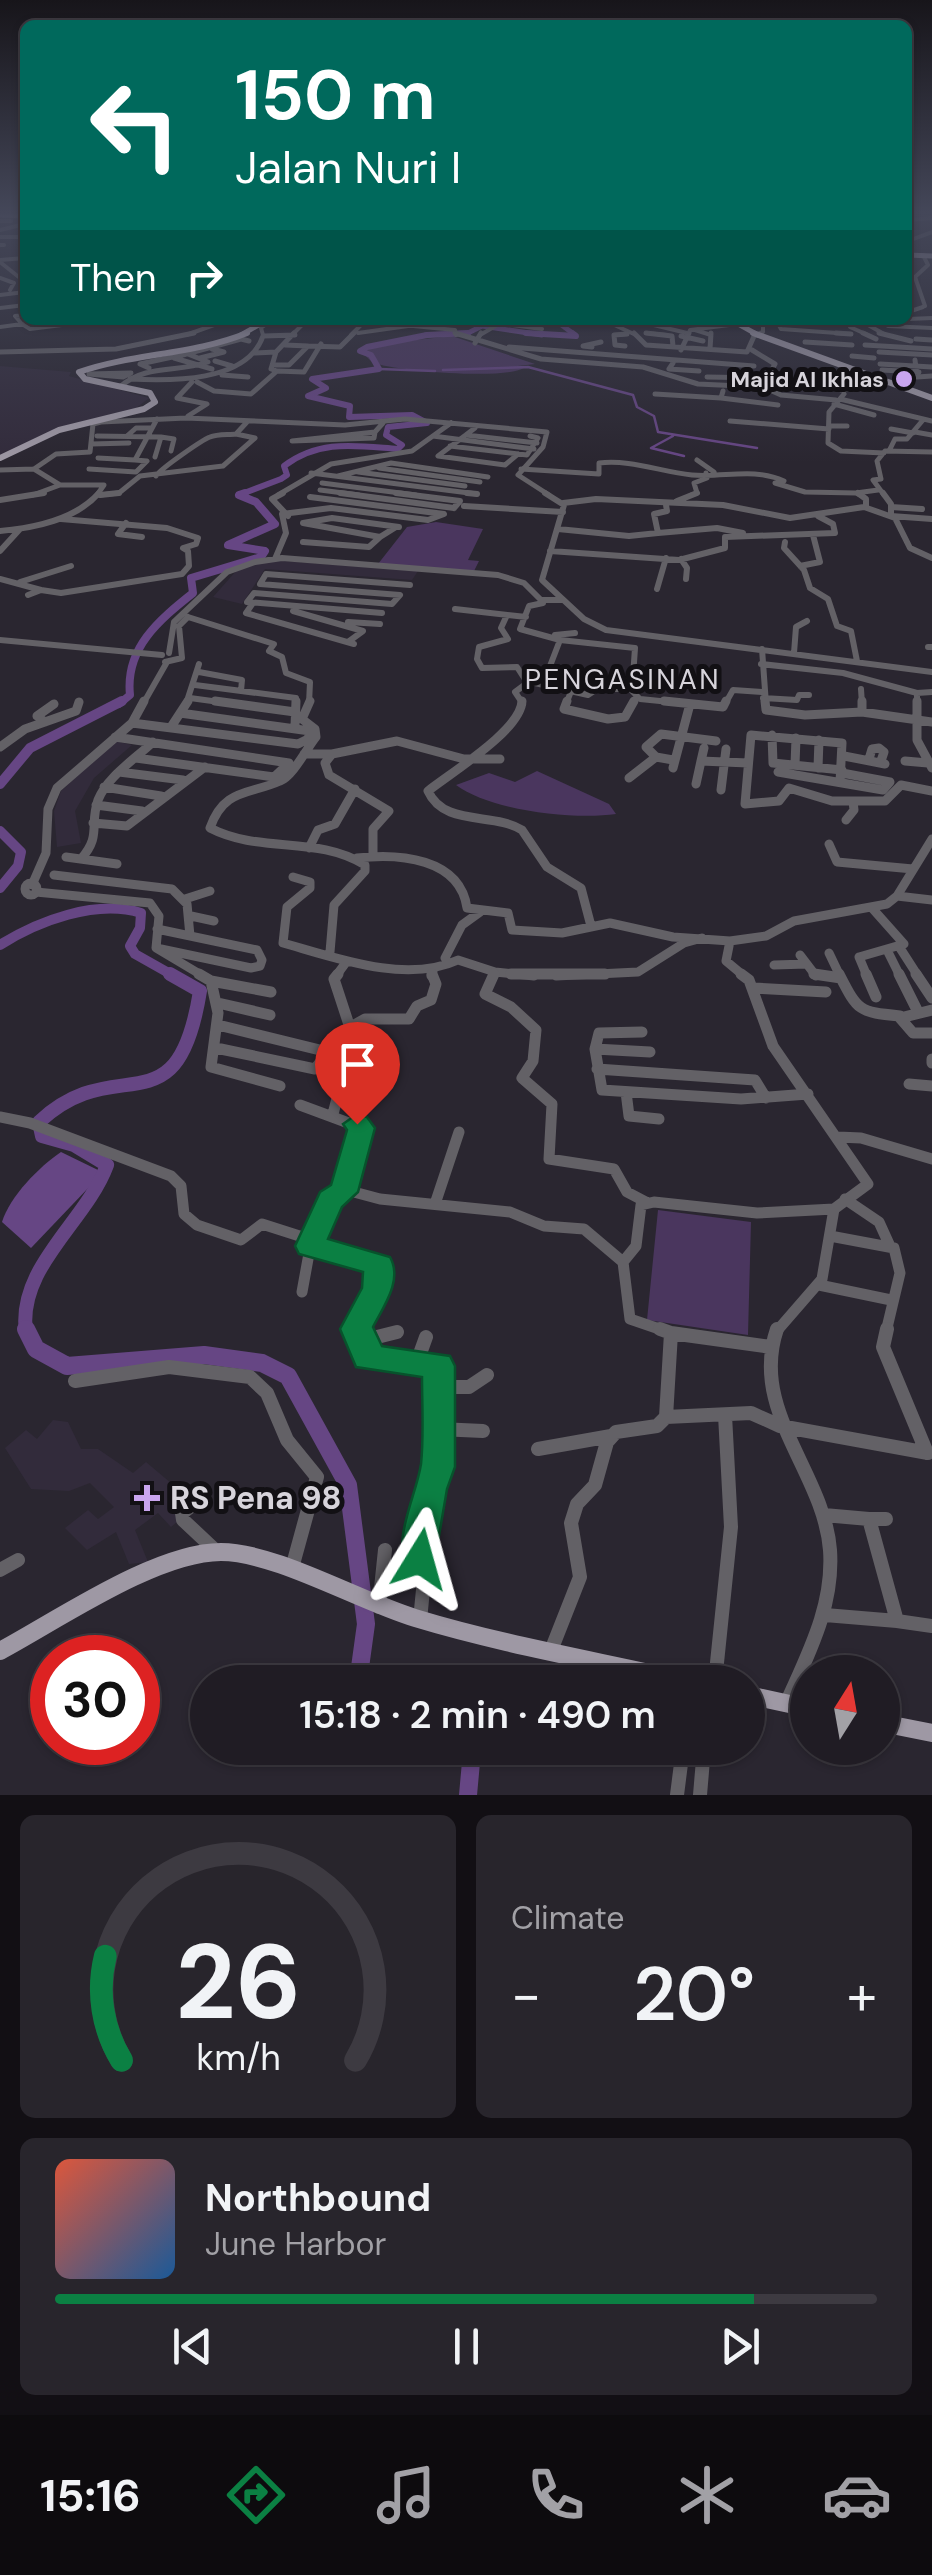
<!DOCTYPE html>
<meta charset="utf-8">
<style>
:root{--surface:#201c24;--page:#28252c;--text:#f1f3f6;--muted:#a2a1a6;--line:#3d3a41;--accent:#0b8043}
body{margin:0;font-family:"DM Sans",sans-serif;background:var(--page);color:var(--text);height:100vh;display:flex;flex-direction:column;font-size:38px;white-space:nowrap}
*{box-sizing:border-box;margin:0}
p{font-size:32px;color:var(--muted)}
.icon{flex:none;width:55px;height:55px;fill:none;stroke:currentColor;stroke-width:2;stroke-linecap:round;stroke-linejoin:round}
.map{position:relative;height:1795px;overflow:hidden}
.panel{display:flex;flex-direction:column;gap:20px;padding:20px;background:#120f14;flex:1}
.panel>*{flex:none}
.banner{position:absolute;left:20px;top:20px;width:892px;height:305px;border-radius:15px;box-shadow:0 2px 8px #0004,0 0 0 2px var(--line);background:#00695c;color:#fff;overflow:hidden}
.needle{width:65px;rotate:11deg}
.buttons{position:absolute;left:790px;top:1655px;display:grid;gap:20px}
.buttons a{display:grid;place-items:center;width:110px;height:110px;border-radius:50%;background:var(--surface);box-shadow:0 2px 8px #0004,0 0 0 2px var(--line);font-size:50px}
.speed{position:absolute;left:30px;top:1635px;display:flex;gap:20px;font-size:50px;font-weight:700;text-align:center}
.speed>*{display:grid;place-content:center;width:130px;height:130px;border-radius:50%;background:var(--surface);box-shadow:0 2px 8px #0004,0 0 0 2px var(--line);line-height:1}
.speed .limit{border:15px solid #d22;background:#fff;color:#111}
.pin{position:absolute;display:grid;place-items:center;width:85px;height:85px;color:#fff;margin:-102px -42px;border-radius:50% 50% 50% 0;rotate:-45deg;box-shadow:0 0 10px #0007}
.pin .icon{rotate:45deg}
.me{position:absolute;width:110px;margin:-55px;rotate:8deg;stroke-linejoin:round;filter:drop-shadow(0 0 8px #0008)}
.turn{display:flex;align-items:center;gap:35px;height:210px;padding:0 50px;font-size:45px}
.turn .icon{width:130px;height:130px;stroke-width:2.5}
.turn b{display:block;font-size:70px;line-height:85px}
.then{display:flex;align-items:center;height:95px;padding:0 50px;background:#0003;gap:20px;font-size:38px}
.big{font-size:75px;font-weight:600;line-height:1.1}
.panel .tile{flex:1;display:flex;flex-direction:column;justify-content:center;gap:15px;min-width:0;padding:0 35px;border-radius:15px;background:var(--page)}
.panel .dial{align-items:center;gap:0}
.dial svg{height:260px;overflow:visible;fill:none;stroke:var(--line);stroke-width:7;stroke-linecap:round;text-anchor:middle}
.dial text{fill:var(--text);stroke:none}
.song{display:flex;align-items:center;gap:30px}
.cover{width:120px;height:120px;border-radius:15px;background:linear-gradient(135deg,hsl(10 70% 55%),hsl(210 70% 35%))}
.played{height:10px;border-radius:5px;background:linear-gradient(90deg,var(--accent) 85%,var(--line) 85%)}
.keys{display:flex;justify-content:space-around;direction:ltr}
.heat{display:flex;justify-content:space-between;align-items:center;font-size:55px;direction:ltr}
.panel .tiles{flex:1;display:grid;gap:20px;grid-template-columns:1fr 1fr}
.tile:last-child{grid-column:span 2}
.trip{position:absolute;left:190px;top:1665px;width:575px;height:100px;border-radius:50px;background:var(--surface);box-shadow:0 2px 8px #0004,0 0 0 2px var(--line);font-weight:600;line-height:100px;text-align:center}
.tab-bar{display:flex;height:160px;justify-content:space-around;align-items:center;background:#0d0b0e;color:var(--muted)}
.tab-bar .icon{width:70px;height:70px}
.tab-bar .current{color:var(--accent)}
.tab-bar b{font-size:45px;color:var(--text)}
.map>svg:first-child{display:block}
</style>
<div class="map">
<svg width="932" height="1795" viewBox="0 0 932 1795">
<rect width="100%" height="100%" fill="#2a2630"/>
<!-- built -->
<path fill="#322b3b" d="M0,366L71,372L69,376L149,398L136,408L59,427L0,455Z
M271,560L418,571L412,580L265,569L242,604L213,597L237,570Z
M115,741L132,745L94,778L75,811L81,843L57,847L54,811L61,791Z
M53,1420L68,1422L81,1449H98L133,1473L146,1462L197,1505L171,1527L158,1513L135,1530L148,1562L129,1564L116,1532L87,1550L65,1528L88,1510L98,1519L114,1507L90,1483L69,1491L31,1489L5,1448L26,1430L37,1439Z"/>
<!-- green -->
<path fill="#4a365e" d="M452,336L535,364L518,366L524,368C503,380 402,371 377,364C368,361 368,355 358,352L380,344Z
M436,522L483,529L468,560L479,561L474,571L378,564L407,527Z
M537,771L609,804L616,814C574,820 491,811 456,785L489,773L515,782Z
M658,1210L751,1222L748,1335L647,1320Z"/>
<!-- water -->
<path fill="#664684" d="M61,1152L98,1170L92,1184L31,1248L2,1222C10,1196 39,1167 61,1152Z"/>
<g fill="none" stroke-linecap="round" stroke-linejoin="round">
<!-- stream -->
<path stroke="#664684" stroke-width="2.5" d="M379,369L435,371
M443,370L528,367L633,395L637,407L654,416L658,432L757,448
M673,436L651,448L684,456"/>
<!-- river-far5 -->
<path stroke="#664684" stroke-width="5" d="M555,320L575,335
M425,335L468,333L482,326L542,335"/>
<!-- river-far4 -->
<path stroke="#664684" stroke-width="6" d="M526,333L576,336L572,333
M239,495L281,479L287,475L284,466C320,439 356,446 398,449L402,445L386,435L388,427L427,423L412,415L349,417L350,406L308,396L326,388L312,379L379,369L371,355L360,351L367,347L427,335L468,333"/>
<!-- river-far3 -->
<path stroke="#664684" stroke-width="8" d="M119,704L130,695C125,648 159,620 193,593L191,578L261,557L265,551L228,545L275,524L256,502L239,495L245,493"/>
<!-- river-far2 -->
<path stroke="#664684" stroke-width="10" d="M0,784L30,748L122,701
M0,831L21,852L18,866L0,888
M0,945C38,921 96,899 141,913L140,928L130,946L135,954L174,976"/>
<!-- river-far1 -->
<path stroke="#664684" stroke-width="14" d="M26,1332C17,1267 86,1222 107,1165L74,1145L42,1136L39,1122C118,1048 177,1135 200,991L170,974"/>
<!-- river -->
<path stroke="#664684" stroke-width="18" d="M26,1329L36,1349L67,1366L204,1355L262,1363L288,1376L348,1485L366,1624L358,1682
M464,1748L472,1751L468,1795"/>
<!-- minor-far5 -->
<path stroke="#636166" stroke-width="4" d="M3,212H16
M908,220L932,218
M0,221H11
M0,230L25,224
M0,237H23
M908,241L932,232
M0,245H4
M923,255L928,265L915,277L925,306
M0,260L25,258
M0,262L25,282
M0,278L14,283L10,290
M0,295L25,292
M0,308L25,305
M908,312L923,307
M908,319L932,318
M123,320L130,323
M238,320L246,321
M351,320L455,330L456,335
M633,320L687,333
M776,320L781,329L851,334
M826,320L849,321
M851,320L850,327L868,335
M874,320L868,325L886,335
M432,321H482L542,329
M777,321L817,323
M608,322L636,335
M183,323L210,322
M22,324L30,329L102,320
M22,324L15,316L25,315
M888,326L932,328
M0,327L51,320
M695,330L711,335
M358,333L408,326
M646,333L667,335
M186,335L228,320
M263,335L261,328L272,320
M281,335H295
M292,335L307,320
M351,335L366,320
M480,335L499,324
M614,335L627,334
M688,335L690,330L737,324
M757,335L763,332V320"/>
<!-- minor-far4 -->
<path stroke="#636166" stroke-width="5" d="M455,333L541,359L643,367L698,384L762,387L775,364L752,350
M634,333L646,345L747,352L755,334
M646,333L672,336L673,346
M836,333L851,334
M863,333L876,339
M879,333L911,341
M757,335L761,333
M263,336L295,335
M681,336L703,341
M916,339L932,340
M805,342L852,345
M475,343L481,333
M865,345L932,349
M308,346L340,347L354,333
M625,346L615,345L614,335L627,334
M509,347L754,366
M592,347L583,346L601,342
M710,349L711,333
M681,350L689,333
M0,352L116,349L194,333
M879,352L932,355
M255,353L276,352L294,333
M179,356L241,339L249,341
M852,356L874,358
M174,358L212,369
M200,358L224,352L212,349
M915,360L917,377L932,376
M215,361L232,366
M673,363L669,369L699,371
M880,364L932,367
M273,365H289L308,346L285,345
M149,368L140,364L177,356
M882,370L919,372
M277,371L304,372L321,344
M131,373L123,377L89,374Z
M222,375L248,377
M707,377L764,378
M130,379C169,381 247,383 263,336
M197,382L214,391L251,394L277,371L271,369L276,352
M121,386C147,364 176,373 208,362L188,354
M763,387L781,395L836,400
M841,390L886,384
M655,394L721,398L723,391
M844,394L829,412L828,443L841,451L884,453
M721,398L778,405
M840,399L932,421
M834,404L874,415
M188,416L207,404L177,398L192,382
M730,421L829,429
M829,426H847
M475,428L438,456L505,465L518,454
M891,429L913,433
M375,432L374,438L292,441Z
M375,432L383,423
M915,432L932,435
M466,435L537,443
M97,436L161,437L155,457
M127,436L136,428H152
M433,436L534,449
M161,437L174,439L171,451
M91,444L129,443
M450,446L527,455L538,438L530,436
M889,451L895,439H907L923,420
M98,458L135,460
M697,460L714,472
M379,468L480,482
M34,469L60,485H104L97,495
M89,469L136,472L147,461L135,460L157,419
M521,469L599,474V463C630,459 661,472 692,475C724,478 753,467 784,481L775,483L805,492L856,493
M0,470L34,469L56,454L90,452L93,424L101,422L186,418L345,425L405,419L547,432L543,447L518,475L549,495
M358,472L465,486
M311,473L477,494
M156,476C160,469 202,440 210,437C217,434 229,435 236,434
M338,476L391,463L488,477
M322,483L416,495
M320,490L359,495
M33,495L60,485
M100,495L119,493L140,476L223,466L255,438L236,434L247,422
M278,495L331,464L412,451L451,423
M691,495L697,493L694,483L707,478L706,473
M860,495L856,493L878,490
M884,495L873,480L881,479L877,461L885,451L932,452"/>
<!-- minor-far3 -->
<path stroke="#636166" stroke-width="6" d="M283,493L272,499L288,516
M340,493L454,508
M396,493L460,501L454,508
M467,493L477,494
M545,493L564,505L542,580L584,619L606,630L932,672
M858,493L866,499V507
M883,493L891,504V516L932,519
M100,495L119,493
M0,500L44,493
M677,501L697,493
M563,503L596,499L723,505L790,518L864,507L895,518L910,548L932,558
M464,506L563,512
M891,507L922,509
M126,523L118,534L142,537
M303,523L380,537L396,527
M303,523L332,518L399,527
M558,529L629,536L658,533L654,514L667,511L666,505
M0,531C35,528 75,520 99,493
M658,533L717,528L743,533
M303,542L369,547L380,537
M785,542L784,548L804,570L810,588L828,599L837,626L851,631L857,661
M0,551L20,529
M550,551L679,560L725,548V537L835,533L833,524L818,516
M275,559L286,533L282,514L331,508L428,520L444,514L310,497
M681,559L687,568L686,579
M800,566L820,562L813,535
M0,579L41,590L28,595
M20,582L71,566
M657,589L666,558
M41,590L61,593L182,574L189,566L188,551L183,548L196,544L198,538L167,528L61,519
M253,603L246,613L354,644
M543,603L529,606L520,629L560,640
M455,609L526,617
M293,611L363,631L348,642
M382,613L247,602L254,593L392,604L400,595L260,584L266,574L410,585
M507,615L501,628L508,639L479,647L477,659L482,668L517,667L526,681L588,695L597,689H632
M188,617L274,644L269,651L282,657L286,673L310,682L309,704
M348,622L380,624
M555,635L575,633
M0,640L162,655
M928,647H932
M762,649L766,704
M169,653L174,622L227,572L255,562L282,558L498,575L524,583L541,600H562
M794,653L796,627L807,621
M165,662L182,658L179,626L188,617
M761,664L843,673L917,693
M199,672L242,680L241,691
M597,674V689
M195,685L296,698V704
M861,689L862,704
M190,698L234,704
M763,698L797,700L799,695H809
M143,704L167,662
M186,704L199,664
M523,704L515,692L550,666L560,640L635,648L632,691L640,699L690,704
M566,704L570,694
M633,704L636,698
M725,704L733,690L762,692
M917,704V693L932,692"/>
<!-- minor-far2 -->
<path stroke="#636166" stroke-width="9" d="M215,701L295,712
M310,701L302,719L315,729L316,737C307,748 293,776 280,781C249,795 224,788 210,828C260,854 317,835 365,865V871L334,905L330,952
M522,701C521,730 452,772 428,791C444,827 494,812 522,830L547,867L581,888L591,926
M567,701L564,709L608,719L625,717L634,701
M664,701L723,707L726,701
M765,701L766,710L805,715L862,712L932,722
M862,701V712
M917,701V740L932,768
M45,722L37,716L54,704
M132,723L298,744L308,739L310,731L180,713
M295,726L296,701
M171,727L188,701
M772,735L773,763L842,770
M115,737L289,763L274,777L136,758
M0,747L25,729L76,711L79,702
M704,748L701,761L748,763
M304,754H332L397,741L464,759H500
M332,754L325,763L329,775L389,811L373,829V855
M844,756L885,764
M869,759L872,749L879,748L884,752L881,761
M673,760L656,757L646,747L661,734L716,741
M905,761L928,763
M795,765L796,738
M673,768L690,704
M818,768L819,740
M119,772L183,780
M778,772L883,790L890,782L842,773
M629,778L656,757
M840,782L842,743L751,735L745,804L779,801L789,788L832,801H885L901,785L932,791
M696,784L701,761
M104,787L161,796
M721,790L726,749
M96,805L142,811
M846,820L854,810L853,801
M93,823L127,826L205,767
M829,844L837,862L913,869
M309,848L318,830L335,824L355,789
M66,857L117,864
M357,858C399,853 460,858 467,908L508,913L512,930L562,933L610,923L673,937L730,941
M81,859C102,835 89,826 98,800C107,777 135,759 153,742
M54,875L172,889L187,904L190,936
M293,877L310,882V888L287,907L283,943C336,958 406,984 458,960L495,972L534,976
M25 889a6 6 0 1 1 12 0a6 6 0 1 1-12 0Z
M32,885L46,853L48,809L57,788L132,723L144,701
M36,892L150,903L159,916L156,948L203,976
M897,896L932,900
M185,899L210,891
M191,916L214,921
M157,929L257,950L262,960L260,966L251,968L161,949
M900,948L918,976
M888,952L900,976
M829,953L840,976
M800,955L816,976
M448,963L445,958L462,925L480,912
M774,965L807,964
M336,976L347,961
M431,976L433,971
M493,976L495,972
M556,976L638,972L684,943L702,938
M744,976L726,961L730,941L766,936L794,921L887,904L897,896L932,839
M867,976L859,957L904,944L872,908"/>
<!-- minor-far1 -->
<path stroke="#636166" stroke-width="11" d="M199,974L211,981L218,1013L211,1067L280,1086
M494,974L485,994L511,1007L536,1030L533,1061L522,1078L552,1104L549,1159L614,1169L627,1192L646,1202
M511,974H605
M741,974L749,980L773,1046L868,1184L834,1209L822,1279L776,1332
M814,974L841,978
M839,974C858,1011 858,1012 900,1016
M866,974L876,997
M899,974L918,1012
M916,974L932,998
M211,981L271,992
M754,988L826,992
M218,1003L270,1015
M932,1010L900,1018L913,1033H932
M349,1028L365,1019H409L417,1006L431,1000L436,984L432,974
M642,1032L599,1033L595,1049L602,1090L741,1099L808,1094
M216,1048L315,1069L328,1052L218,1025
M595,1049L650,1052
M932,1059V1063
M597,1069L755,1080L766,1098
M909,1084L932,1086
M626,1092L629,1116L659,1119
M300,1105L362,1128L344,1192
M333,1114L353,1037L334,979L338,974
M0,1117L30,1123L171,1176L181,1186L184,1214L197,1225L241,1240L262,1224L312,1240
M838,1137L861,1138L932,1159
M845,1199L879,1222L889,1244
M435,1204L459,1132
M830,1236L894,1248L900,1273L886,1332
M819,1285L891,1300
M302,1292L310,1248
M358,1332L379,1265L310,1248L330,1200L350,1191L380,1199L510,1212L544,1226L584,1229L623,1262
M668,1332L630,1319L623,1262L636,1246L641,1205L654,1202L757,1213L834,1209"/>
<!-- minor -->
<path stroke="#636166" stroke-width="14" d="M356,1329L365,1340L367,1358L439,1365V1429L420,1620
M660,1329L671,1333L666,1417
M777,1329C749,1411 824,1472 830,1550C834,1606 808,1654 786,1704
M887,1329L883,1347L927,1453
M671,1333L771,1347
M365,1340L397,1332
M417,1362L426,1337
M75,1381L169,1367L250,1377L267,1393L287,1440L317,1477L292,1568
M439,1387H469L487,1375
M666,1417L751,1413L780,1426L928,1453
M439,1429L483,1431
M538,1449L611,1436
M191,1506L182,1513L183,1520L215,1550
M824,1515L869,1519
M0,1570L18,1560
M379,1607L385,1550
M825,1615L897,1621L869,1519H886
M897,1621L932,1626
M552,1648L580,1577L571,1523L577,1504L595,1485L607,1442L616,1432L657,1426L666,1417
M715,1682L731,1527L725,1415
M677,1795L683,1748
M700,1795L704,1748"/>
<!-- major-far2 -->
<path stroke="#9e98a4" stroke-width="5" d="M0,215L25,216
M908,255L932,256
M731,320L758,335
M241,335L267,320"/>
<!-- major-far1 -->
<path stroke="#9e98a4" stroke-width="6" d="M753,333L932,398
M0,458L59,430L144,409L155,402L150,393L85,379L79,372C134,353 193,355 247,333"/>
<!-- major -->
<path stroke="#9e98a4" stroke-width="18" d="M0,1651C58,1620 156,1552 221,1552C275,1552 359,1601 415,1618C504,1645 599,1661 690,1682
M748,1695L808,1708
M882,1723L932,1733"/>
</g>
<!-- sky -->
<linearGradient id="sky" x2="0" y2="1"><stop stop-color="#17151a"/><stop offset="0.46" stop-color="#444759"/><stop offset="1" stop-color="#444759" stop-opacity="0"/></linearGradient>
<rect width="932" height="463" fill="url(#sky)"/>
<!-- route -->
<path fill="#0b8043" stroke="#07532c" stroke-width="2.5" d="M357,1114L367,1117L375,1128L358,1192L342,1207L328,1239L390,1257C403,1280 384,1306 373,1327L382,1346L450,1356L455,1366V1467L447,1489L433,1571L420,1577L407,1571C392,1538 416,1497 421,1464C424,1436 422,1406 422,1377L356,1367L340,1329L362,1288L363,1272L299,1254L295,1246L320,1192L331,1185L347,1130L343,1124Z"/>
<!-- markers -->
<g fill="#c9a5ee" stroke="#121014" stroke-width="4">
<circle cx="904" cy="379" r="10"/>
<path d="M142 1483h10v10h10v10h-10v10h-10v-10h-10v-10h10z"/>
</g>
<g text-anchor="middle" stroke-width="10" stroke-linejoin="round" paint-order="stroke">
<!-- far-poi labels -->
<g font-size="22" font-weight="bold" fill="#d7d4db" stroke="#121014" text-anchor="end">
<text x="884" y="387">Majid Al Ikhlas</text>
</g>
<!-- far-quarter labels -->
<g font-size="28" letter-spacing="2.5" fill="#d7d4db" stroke="#121014">
<text x="623" y="689">PENGASINAN</text>
</g>
<!-- near-poi labels -->
<g font-size="32" font-weight="bold" fill="#d7d4db" stroke="#121014" text-anchor="start">
<text x="170" y="1509">RS Pena 98</text>
</g>
</g>
</svg>
<div class="buttons">
<a><svg class="needle" viewBox="-14 -14 28 28"><path d="M0-13l5 13h-10z" fill="#e53935"/><path d="M0 13l5-13h-10z" fill="#a2a1a6"/></svg></a>
</div>
<div class="speed"><div class="limit">30</div></div>
<div class="pin" style="left:357px;top:1124px;background:#d93025"><svg class="icon" aria-label="arrive" viewBox="0 0 24 24"><path d="M6 21V4h12l-3 4 3 4H6"/></svg></div>
<svg class="me" style="left:420px;top:1559px" viewBox="-20 -20 40 40"><path d="M0-17L14 15 0 8-14 15z" fill="#0b8043" stroke="#fff" stroke-width="4"/></svg>
<div class="trip">15:18 · 2 min · 490 m</div>
<div class="banner">
<div class="turn"><svg class="icon" aria-label="left" viewBox="0 0 24 24"><path d="M17 20v-9H6M10 6l-5 5 5 5"/></svg><div><b>150 m</b>Jalan Nuri I</div></div>
<div class="then">Then<svg class="icon" aria-label="right" viewBox="0 0 24 24"><path d="M7 20v-9h11M14 6l5 5-5 5"/></svg></div>
</div>
</div>
<section class="panel">
<div class="tiles">
<div class="tile dial"><svg viewBox="0 0 100 80">
<path d="M14 69A42 42 0 1 1 86 69"/>
<path d="M14 69A42 42 0 0 1 9 37" stroke="#0b8043"/>
<text x="50" y="56" font-size="32" font-weight="700">26</text>
<text x="50" y="72" font-size="11">km/h</text>
</svg></div>
<div class="tile"><p>Climate</p>
<div class="heat"><a>−</a><b class="big">20°</b><a>+</a></div>
</div>
<div class="tile">
<div class="song"><i class="cover"></i><div><b>Northbound</b><p>June Harbor</p></div></div>
<div class="played"></div>
<div class="keys"><svg class="icon" aria-label="previous" viewBox="0 0 24 24"><path d="M18 5L8 12l10 7zM5 5v14"/></svg><svg class="icon" aria-label="pause" viewBox="0 0 24 24"><path d="M8 5v14M16 5v14"/></svg><svg class="icon" aria-label="next" viewBox="0 0 24 24"><path d="M6 5l10 7-10 7zM19 5v14"/></svg></div>
</div>
</div>
</section>
<nav class="tab-bar">
<b>15:16</b>
<svg class="icon current" aria-label="directions" viewBox="0 0 24 24"><path d="M12 3l9 9-9 9-9-9zM9 14v-3h6M13 9l2 2-2 2"/></svg>
<svg class="icon" aria-label="music" viewBox="0 0 24 24"><path d="M9 18V5l10-2v13"/><circle cx="6" cy="18" r="3"/><circle cx="16" cy="16" r="3"/></svg>
<svg class="icon" aria-label="phone" viewBox="0 0 24 24"><path d="M5 4h4l2 5-3 2q2 4 5 5l2-3 5 2v4C11 20 4 13 5 4z"/></svg>
<svg class="icon" aria-label="climate" viewBox="0 0 24 24"><path d="M12 3v18M4 7l16 10M4 17L20 7"/></svg>
<svg class="icon" aria-label="car" viewBox="0 0 24 24"><path d="M5 17H2v-5l4-1 3-4h7l3 4 3 1v5h-3M9 17h6M6 11h13"/><circle cx="7" cy="17" r="2"/><circle cx="17" cy="17" r="2"/></svg>
</nav>
